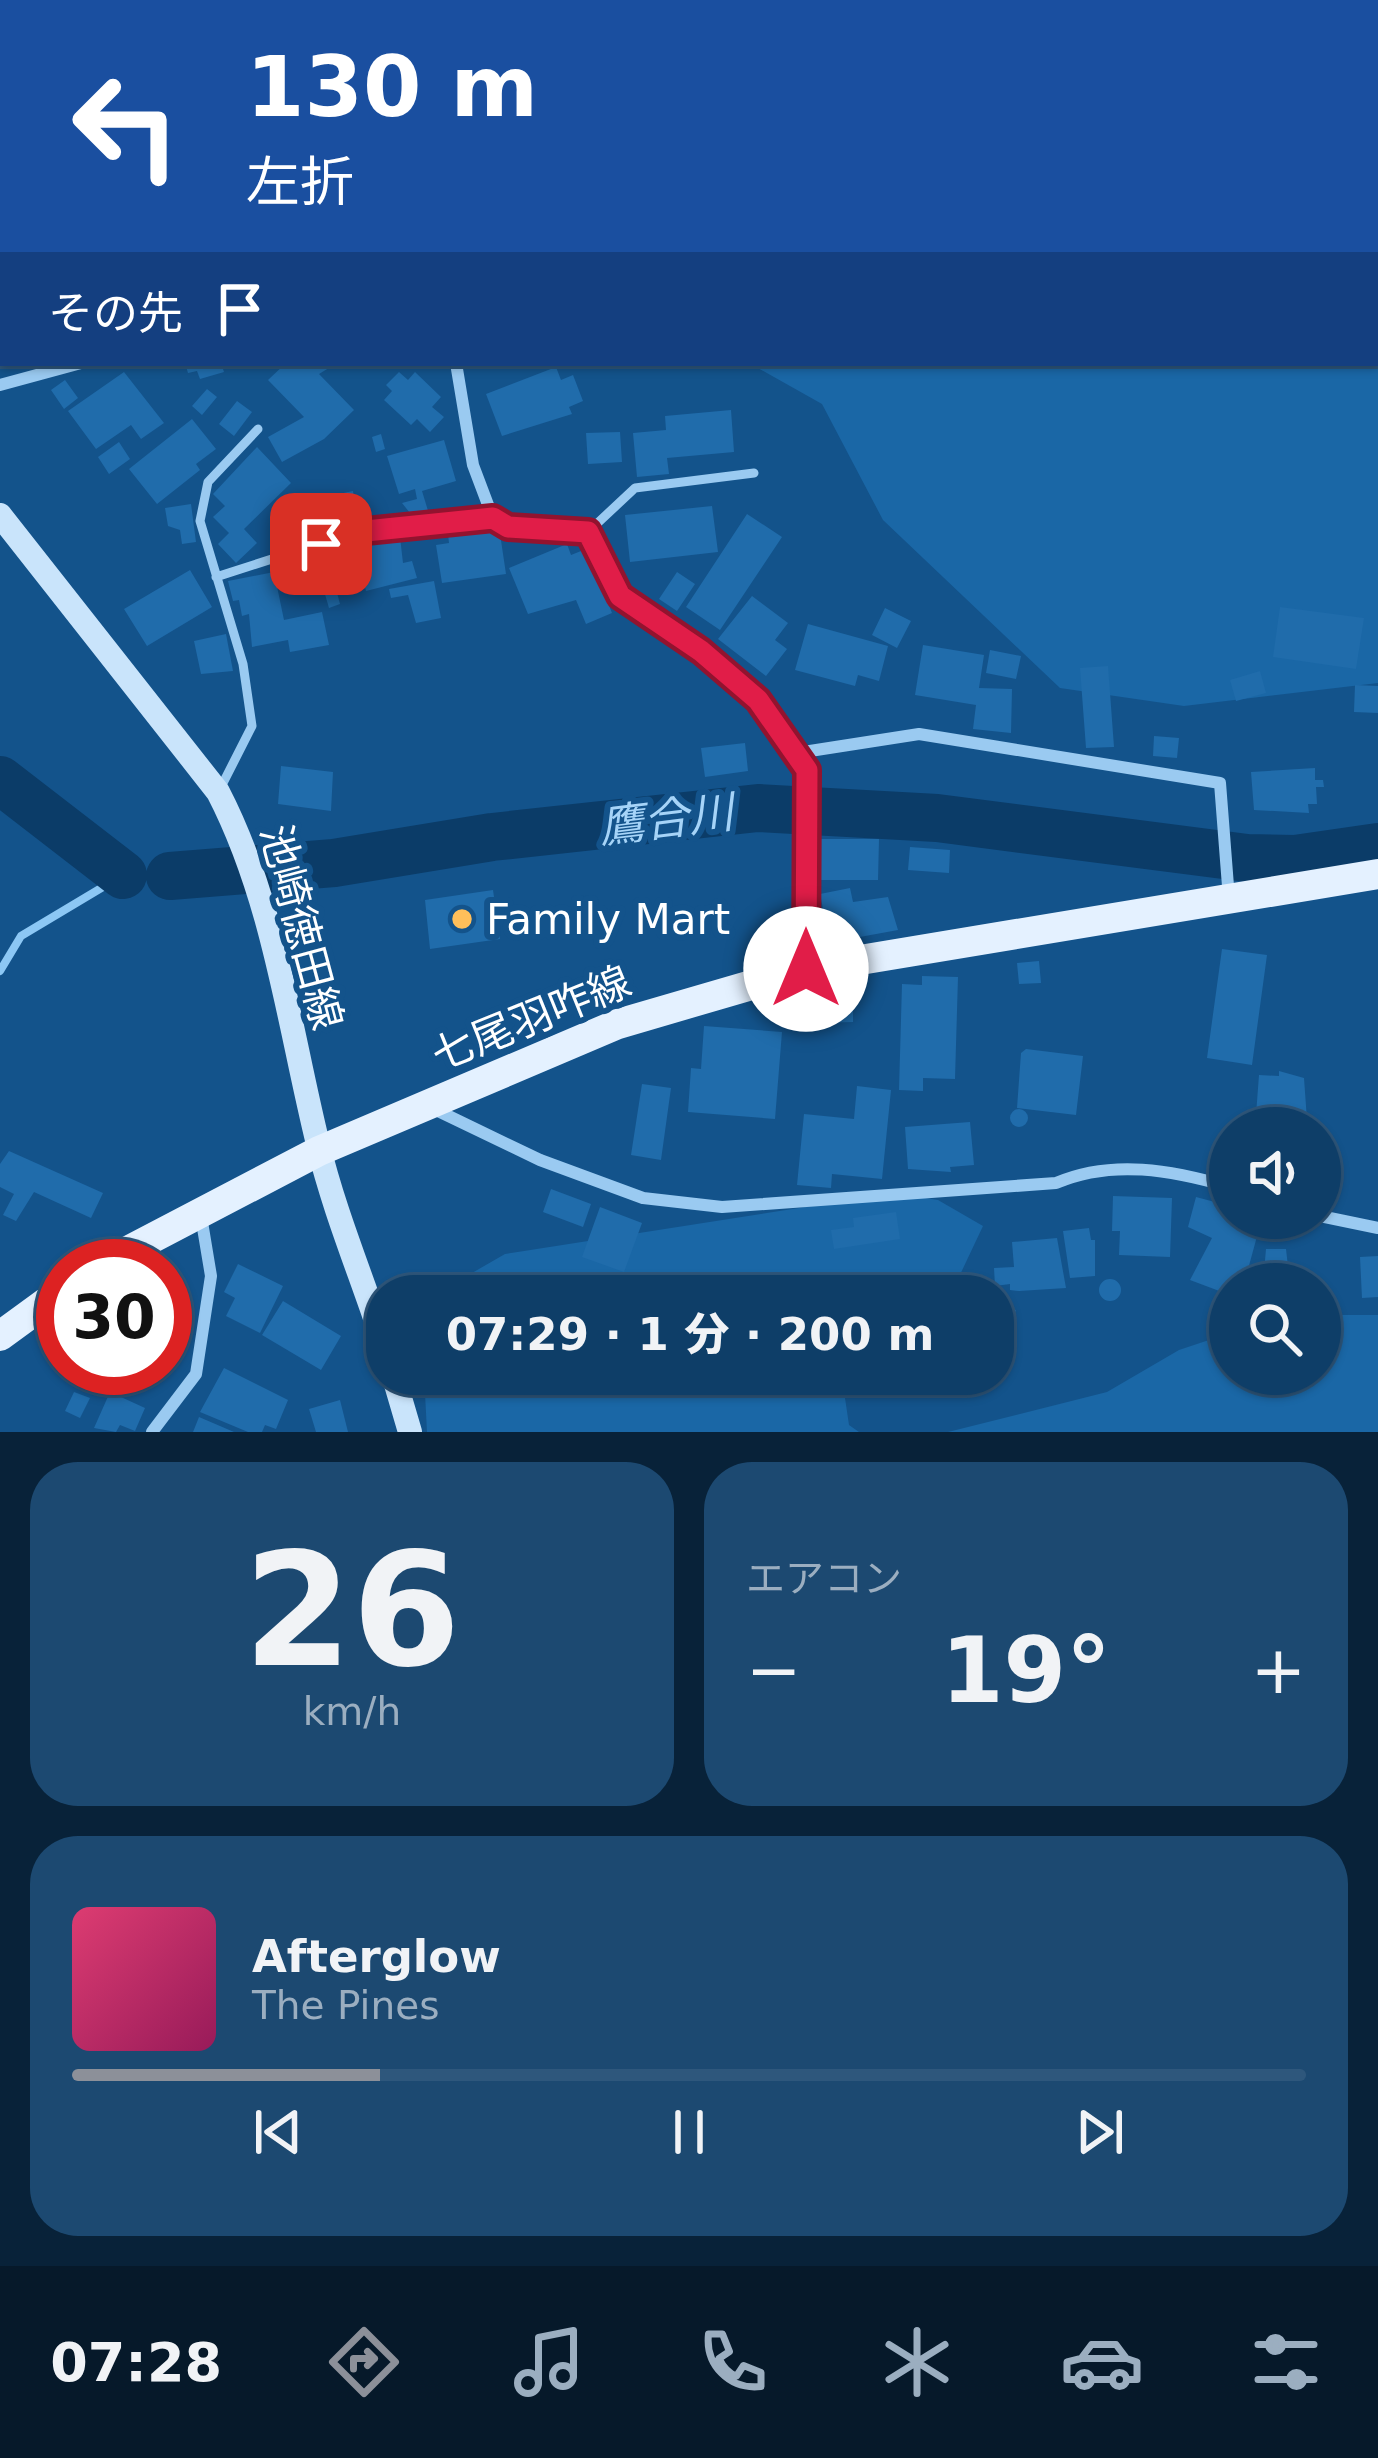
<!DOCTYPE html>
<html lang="ja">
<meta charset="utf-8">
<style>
:root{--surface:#0e3e68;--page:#1c4971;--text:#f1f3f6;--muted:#9baec0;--line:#2e577c;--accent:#8c9099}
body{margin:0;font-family:"DejaVu Sans","Noto Sans JP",sans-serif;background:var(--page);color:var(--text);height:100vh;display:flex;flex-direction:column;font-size:45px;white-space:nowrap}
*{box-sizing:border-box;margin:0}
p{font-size:39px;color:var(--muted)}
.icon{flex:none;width:66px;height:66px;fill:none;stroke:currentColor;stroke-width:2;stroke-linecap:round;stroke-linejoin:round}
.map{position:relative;height:1432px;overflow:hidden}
.drawer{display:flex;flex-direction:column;gap:30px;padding:30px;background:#082239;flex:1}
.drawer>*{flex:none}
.guide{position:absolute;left:0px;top:0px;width:1380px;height:366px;box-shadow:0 3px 9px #0004,0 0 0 3px var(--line);background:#1a4fa0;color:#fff;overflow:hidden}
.tools{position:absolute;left:1209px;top:1107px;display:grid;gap:24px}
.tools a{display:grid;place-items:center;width:132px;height:132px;border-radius:50%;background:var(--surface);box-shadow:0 3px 9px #0004,0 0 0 3px var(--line);font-size:60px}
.speed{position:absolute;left:36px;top:1239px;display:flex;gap:24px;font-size:60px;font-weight:700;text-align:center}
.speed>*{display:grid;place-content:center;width:156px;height:156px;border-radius:50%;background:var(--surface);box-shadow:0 3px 9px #0004,0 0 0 3px var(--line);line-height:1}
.speed .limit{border:18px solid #d22;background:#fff;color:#111}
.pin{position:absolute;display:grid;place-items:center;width:102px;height:102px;color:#fff;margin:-51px;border-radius:24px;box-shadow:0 6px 18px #0006}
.me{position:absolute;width:132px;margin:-66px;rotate:0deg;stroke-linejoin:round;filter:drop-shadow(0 0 9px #0008)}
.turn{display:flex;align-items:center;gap:42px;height:252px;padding:0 48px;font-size:54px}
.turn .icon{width:156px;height:156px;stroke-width:2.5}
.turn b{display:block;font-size:84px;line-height:102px}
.then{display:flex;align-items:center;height:114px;padding:0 48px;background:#0003;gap:24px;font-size:45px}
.big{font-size:90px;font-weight:800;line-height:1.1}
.drawer .card{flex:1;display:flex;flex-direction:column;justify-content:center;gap:18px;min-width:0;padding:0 42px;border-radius:48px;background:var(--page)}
.drawer .dial{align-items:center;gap:0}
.dial b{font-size:156px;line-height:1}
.song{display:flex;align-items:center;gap:36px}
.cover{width:144px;height:144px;border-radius:18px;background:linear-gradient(135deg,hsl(340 70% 55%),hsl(330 70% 35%))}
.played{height:12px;border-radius:6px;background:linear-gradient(90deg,var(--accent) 25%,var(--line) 25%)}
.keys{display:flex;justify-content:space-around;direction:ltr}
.heat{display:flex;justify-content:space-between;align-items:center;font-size:66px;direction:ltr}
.drawer .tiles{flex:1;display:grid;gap:30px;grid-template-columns:1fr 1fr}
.card:last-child{grid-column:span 2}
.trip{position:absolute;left:366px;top:1275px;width:648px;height:120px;border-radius:48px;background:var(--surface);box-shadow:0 3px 9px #0004,0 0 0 3px var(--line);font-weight:800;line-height:120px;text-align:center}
.menu{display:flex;height:192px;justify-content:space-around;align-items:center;background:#06192a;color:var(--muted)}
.menu .icon{width:84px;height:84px}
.menu .selected{color:var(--accent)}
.menu b{font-size:54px;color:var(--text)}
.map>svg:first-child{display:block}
</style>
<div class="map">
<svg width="1378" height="1432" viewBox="0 0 1378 1432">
<rect width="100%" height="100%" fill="#13538b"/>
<!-- green -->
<path fill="#1a67a6" d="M0,0H245L3,3V188Z
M409,0H1378V683L1184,706L1060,688L883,520L822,404L749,363H1377V3Z
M895,1193L938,1200L983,1226L958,1279L939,1296H453L472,1273L505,1254Z
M1320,1315H1378V1432H948L1107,1392L1179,1350L1230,1333V1374H1320Z
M424,1374H856L845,1398L849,1425L859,1432H427Z"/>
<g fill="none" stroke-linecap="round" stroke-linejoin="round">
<!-- stream -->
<path stroke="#8cc7f4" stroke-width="8" d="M0,971L21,936L123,875L170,876"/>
<!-- river -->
<path stroke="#0b3c68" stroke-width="48" d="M0,780L123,875
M170,876L334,863L492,837L758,808L937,818L1247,858L1295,859L1378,847"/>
</g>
<!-- building -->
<path fill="#206cab" d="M185,363H221L224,372L200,379L197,371L188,373Z
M286,363H337L319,374L354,410L324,439L282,462L268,437L304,417L268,380Z
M556,367L561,380L573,375L583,401L569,407L572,414L502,436L486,394Z
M124,372L164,423L141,439L131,425L96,449L68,411Z
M399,372L408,380L415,372L441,397L432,407L444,417L430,432L417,419L411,425L384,400L392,391L386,385Z
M65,380L78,398L64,409L51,390Z
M207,389L217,397L202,415L192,406Z
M237,401L252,412L234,436L219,424Z
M731,410L734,452L667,458L669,474L637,477L633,433L666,430L665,416Z
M192,419L216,449L196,464L200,470L157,504L129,469Z
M620,432L622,462L588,464L586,433Z
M381,434L385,449L376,452L372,437Z
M444,440L456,481L422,491L429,514L414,518L402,503L417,499L415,489L399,494L387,456Z
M119,442L130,459L109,474L98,457Z
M257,447L291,483L244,529L257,543L236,563L218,544L229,533L213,517L225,506L213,494Z
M353,491L357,519L339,522L334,495Z
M313,494L325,526L306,535L302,528L295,531L284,508Z
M191,504L196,542L182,544L180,530L168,526L165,508Z
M712,506L718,552L630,562L625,515Z
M747,514L782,537L720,630L686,607Z
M499,527L506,574L442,583L436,545L449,543L448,534Z
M400,537L403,563L412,561L417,578L366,591L355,548Z
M567,544L571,555L586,549L612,613L586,624L576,600L528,614L509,568Z
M348,548L353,570L325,573L320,555Z
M190,570L212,607L147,646L124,609Z
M274,572L284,620L322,612L329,645L290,652L288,640L252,647L249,614L242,616L239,600L233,601L228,581Z
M677,572L695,584L677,611L659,599Z
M332,574L340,604L329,608L320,577Z
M434,581L441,618L416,623L408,595L391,598L389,589Z
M752,596L788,623L775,640L787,649L766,676L718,639Z
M1280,607L1364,618L1356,669L1273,657Z
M885,608L911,621L897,648L872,635Z
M808,624L888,646L879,681L858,675L855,686L795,670Z
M226,634L233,671L201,674L194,641Z
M923,645L984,655L979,688L1012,689L1011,733L973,729L976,705L915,695Z
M990,650L1021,656L1016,679L986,673Z
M1108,666L1114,747L1086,748L1080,668Z
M1260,671L1266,693L1236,701L1230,680Z
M1355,685L1378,686V713L1354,712Z
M1154,736L1179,738L1177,758L1153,756Z
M745,743L748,771L705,777L701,748Z
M281,766L333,772L331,811L278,804Z
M1315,768V780H1323L1324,787H1316L1317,804H1308L1309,813L1254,810L1251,772Z
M820,839H879L878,880H820Z
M910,847L950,850L949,873L908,870Z
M850,888L853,902L888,897L898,930L838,941L836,932L828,934L820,894Z
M493,890L500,939L430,949L425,900Z
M1222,949L1267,955L1252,1065L1207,1058Z
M1039,961L1041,983L1019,984L1017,963Z
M922,976L958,977L955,1079L923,1078V1091L899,1090L902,984L922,985Z
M853,998V1022L819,1023L818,999Z
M704,1026L782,1032L775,1119L688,1112L691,1068L701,1069Z
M1026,1049L1083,1056L1076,1115L1017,1108L1021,1053Z
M1279,1071L1304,1078L1307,1120L1302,1128H1255L1259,1075L1279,1076Z
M642,1084L671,1088L661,1160L631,1155Z
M857,1086L891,1090L882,1179L832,1174L831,1188L797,1185L804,1114L854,1119Z
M1010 1118a9 9 0 1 1 18 0a9 9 0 1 1-18 0Z
M970,1122L974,1165L950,1167L951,1172L908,1169L905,1127Z
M9,1151L103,1193L91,1218L34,1192L16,1221L3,1215L14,1194L0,1187V1164Z
M551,1189L591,1204L583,1227L543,1212Z
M1113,1196L1172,1198L1170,1257L1119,1255L1120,1231H1112Z
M1196,1197L1230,1206V1218H1262L1244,1284H1230V1295L1190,1280L1212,1238L1188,1227Z
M600,1207L642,1223L624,1272L582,1257Z
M896,1212L900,1239L834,1249L831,1230L854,1227L853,1218Z
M1089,1228L1091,1240H1095V1276L1070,1278L1063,1231Z
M1057,1238L1066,1288L1019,1291L1010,1290V1284L995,1286L994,1268L1014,1267L1012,1242Z
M1266,1249H1286L1290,1284H1263Z
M1378,1256V1297L1362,1298L1360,1257Z
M238,1264L283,1286L260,1333L226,1316L235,1298L224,1292Z
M1099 1290a11 11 0 1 1 22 0a11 11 0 1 1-22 0Z
M972,1288L998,1297L994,1309L993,1296H969Z
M283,1301L341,1336L321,1370L262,1335Z
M1003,1307L1016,1310L1002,1362L993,1359V1347Z
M224,1368L288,1400L276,1429L265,1425L262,1432H248L200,1412Z
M74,1392L90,1398L80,1418L65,1411Z
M110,1392L145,1408L135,1431L120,1425L116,1432L94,1428Z
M340,1400L348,1432H316L309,1409Z
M199,1417L234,1432H193Z"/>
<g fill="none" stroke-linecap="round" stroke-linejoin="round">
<!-- lane -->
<path stroke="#9acaf1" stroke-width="9" d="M588,532L635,488L754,473
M216,577L356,532L493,518
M221,787L252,726L243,664L200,521L208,482L258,429"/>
<!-- street -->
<path stroke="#9acaf1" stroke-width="12" d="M456,363L473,465L493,518L509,527L588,532L620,596L701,651L758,700L807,770L806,966
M0,385L81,363
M797,753L919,734L1220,783L1229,899
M434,1109L540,1160L643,1198L722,1207L1056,1183C1112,1159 1172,1170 1230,1187
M1320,1216L1378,1228
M152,1432L196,1374L211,1276L201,1216"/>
<!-- secondary -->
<path stroke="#c9e4fb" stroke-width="24" d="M0,515L218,792C274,900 289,1026 318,1144C335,1215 365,1284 387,1354
M393,1374L410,1432"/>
<!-- primary -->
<path stroke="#e4f1ff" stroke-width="30" d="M99,1266L319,1151L618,1024L806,969L1378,874
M0,1336L63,1290"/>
</g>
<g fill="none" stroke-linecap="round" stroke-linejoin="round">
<!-- route casing -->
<g stroke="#92132f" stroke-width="30">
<path id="route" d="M321,544L356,532L493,518L508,527L588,532L620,596L701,651L758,700L807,770L806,969"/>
</g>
<!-- route -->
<use href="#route" stroke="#e11d48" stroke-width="21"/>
</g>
<!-- markers -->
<circle fill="#ffbf5a" stroke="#13538b" stroke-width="4.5" cx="462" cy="919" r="12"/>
<g text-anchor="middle" stroke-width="12" stroke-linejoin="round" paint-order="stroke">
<!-- poi labels -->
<g font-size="42" fill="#fff" stroke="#13538b" text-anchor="start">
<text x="486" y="934">Family Mart</text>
</g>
<!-- street labels -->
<g font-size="42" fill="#fff" stroke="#13538b">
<text transform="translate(302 927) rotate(75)" y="15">池崎徳田線</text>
<text transform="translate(531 1018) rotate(-22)" y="15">七尾羽咋線</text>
</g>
<!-- water labels -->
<g font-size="45" font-style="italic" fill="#a6d4f8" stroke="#13538b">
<text transform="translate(666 819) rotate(-7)" y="16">鷹合川</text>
</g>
</g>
</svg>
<div class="tools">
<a><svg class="icon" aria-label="sound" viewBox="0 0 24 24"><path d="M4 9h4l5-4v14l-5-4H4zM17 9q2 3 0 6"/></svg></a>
<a><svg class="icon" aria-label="search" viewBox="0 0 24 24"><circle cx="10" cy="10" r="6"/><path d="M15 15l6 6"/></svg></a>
</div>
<div class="speed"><div class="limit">30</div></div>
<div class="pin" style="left:321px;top:544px;background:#d93025"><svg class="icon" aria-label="arrive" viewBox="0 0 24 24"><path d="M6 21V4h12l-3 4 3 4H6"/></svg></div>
<svg class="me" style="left:806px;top:969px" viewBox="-20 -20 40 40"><circle r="19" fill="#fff"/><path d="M0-13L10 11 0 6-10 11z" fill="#e11d48"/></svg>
<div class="trip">07:29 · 1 分 · 200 m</div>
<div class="guide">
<div class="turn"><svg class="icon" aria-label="left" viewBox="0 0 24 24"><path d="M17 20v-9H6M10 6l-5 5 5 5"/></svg><div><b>130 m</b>左折</div></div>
<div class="then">その先<svg class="icon" aria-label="arrive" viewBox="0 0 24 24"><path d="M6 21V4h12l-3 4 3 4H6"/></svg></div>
</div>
</div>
<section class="drawer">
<div class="tiles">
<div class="card dial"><b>26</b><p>km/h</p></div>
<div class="card"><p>エアコン</p>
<div class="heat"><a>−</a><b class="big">19°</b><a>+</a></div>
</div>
<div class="card">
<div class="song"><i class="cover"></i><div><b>Afterglow</b><p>The Pines</p></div></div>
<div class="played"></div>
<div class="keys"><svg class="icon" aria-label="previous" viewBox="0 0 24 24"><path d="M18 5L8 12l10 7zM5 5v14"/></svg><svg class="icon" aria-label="pause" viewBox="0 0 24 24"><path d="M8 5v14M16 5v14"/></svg><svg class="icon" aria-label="next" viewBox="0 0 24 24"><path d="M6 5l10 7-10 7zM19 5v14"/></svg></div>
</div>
</div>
</section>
<nav class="menu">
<b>07:28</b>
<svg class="icon selected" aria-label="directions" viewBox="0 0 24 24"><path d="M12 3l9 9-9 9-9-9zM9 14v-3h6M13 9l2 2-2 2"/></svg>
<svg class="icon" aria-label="music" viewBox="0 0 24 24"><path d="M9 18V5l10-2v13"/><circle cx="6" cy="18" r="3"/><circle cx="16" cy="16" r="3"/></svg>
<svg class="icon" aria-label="phone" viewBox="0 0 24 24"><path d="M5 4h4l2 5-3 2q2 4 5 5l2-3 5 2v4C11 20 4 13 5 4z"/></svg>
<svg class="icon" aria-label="climate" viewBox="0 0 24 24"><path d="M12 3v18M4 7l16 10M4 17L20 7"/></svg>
<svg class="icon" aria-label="car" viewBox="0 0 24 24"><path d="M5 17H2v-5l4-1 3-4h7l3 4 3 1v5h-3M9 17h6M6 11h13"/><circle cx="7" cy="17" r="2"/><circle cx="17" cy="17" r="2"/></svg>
<svg class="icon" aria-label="filters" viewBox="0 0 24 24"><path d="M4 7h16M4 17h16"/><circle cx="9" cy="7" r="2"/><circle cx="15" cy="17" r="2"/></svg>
</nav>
